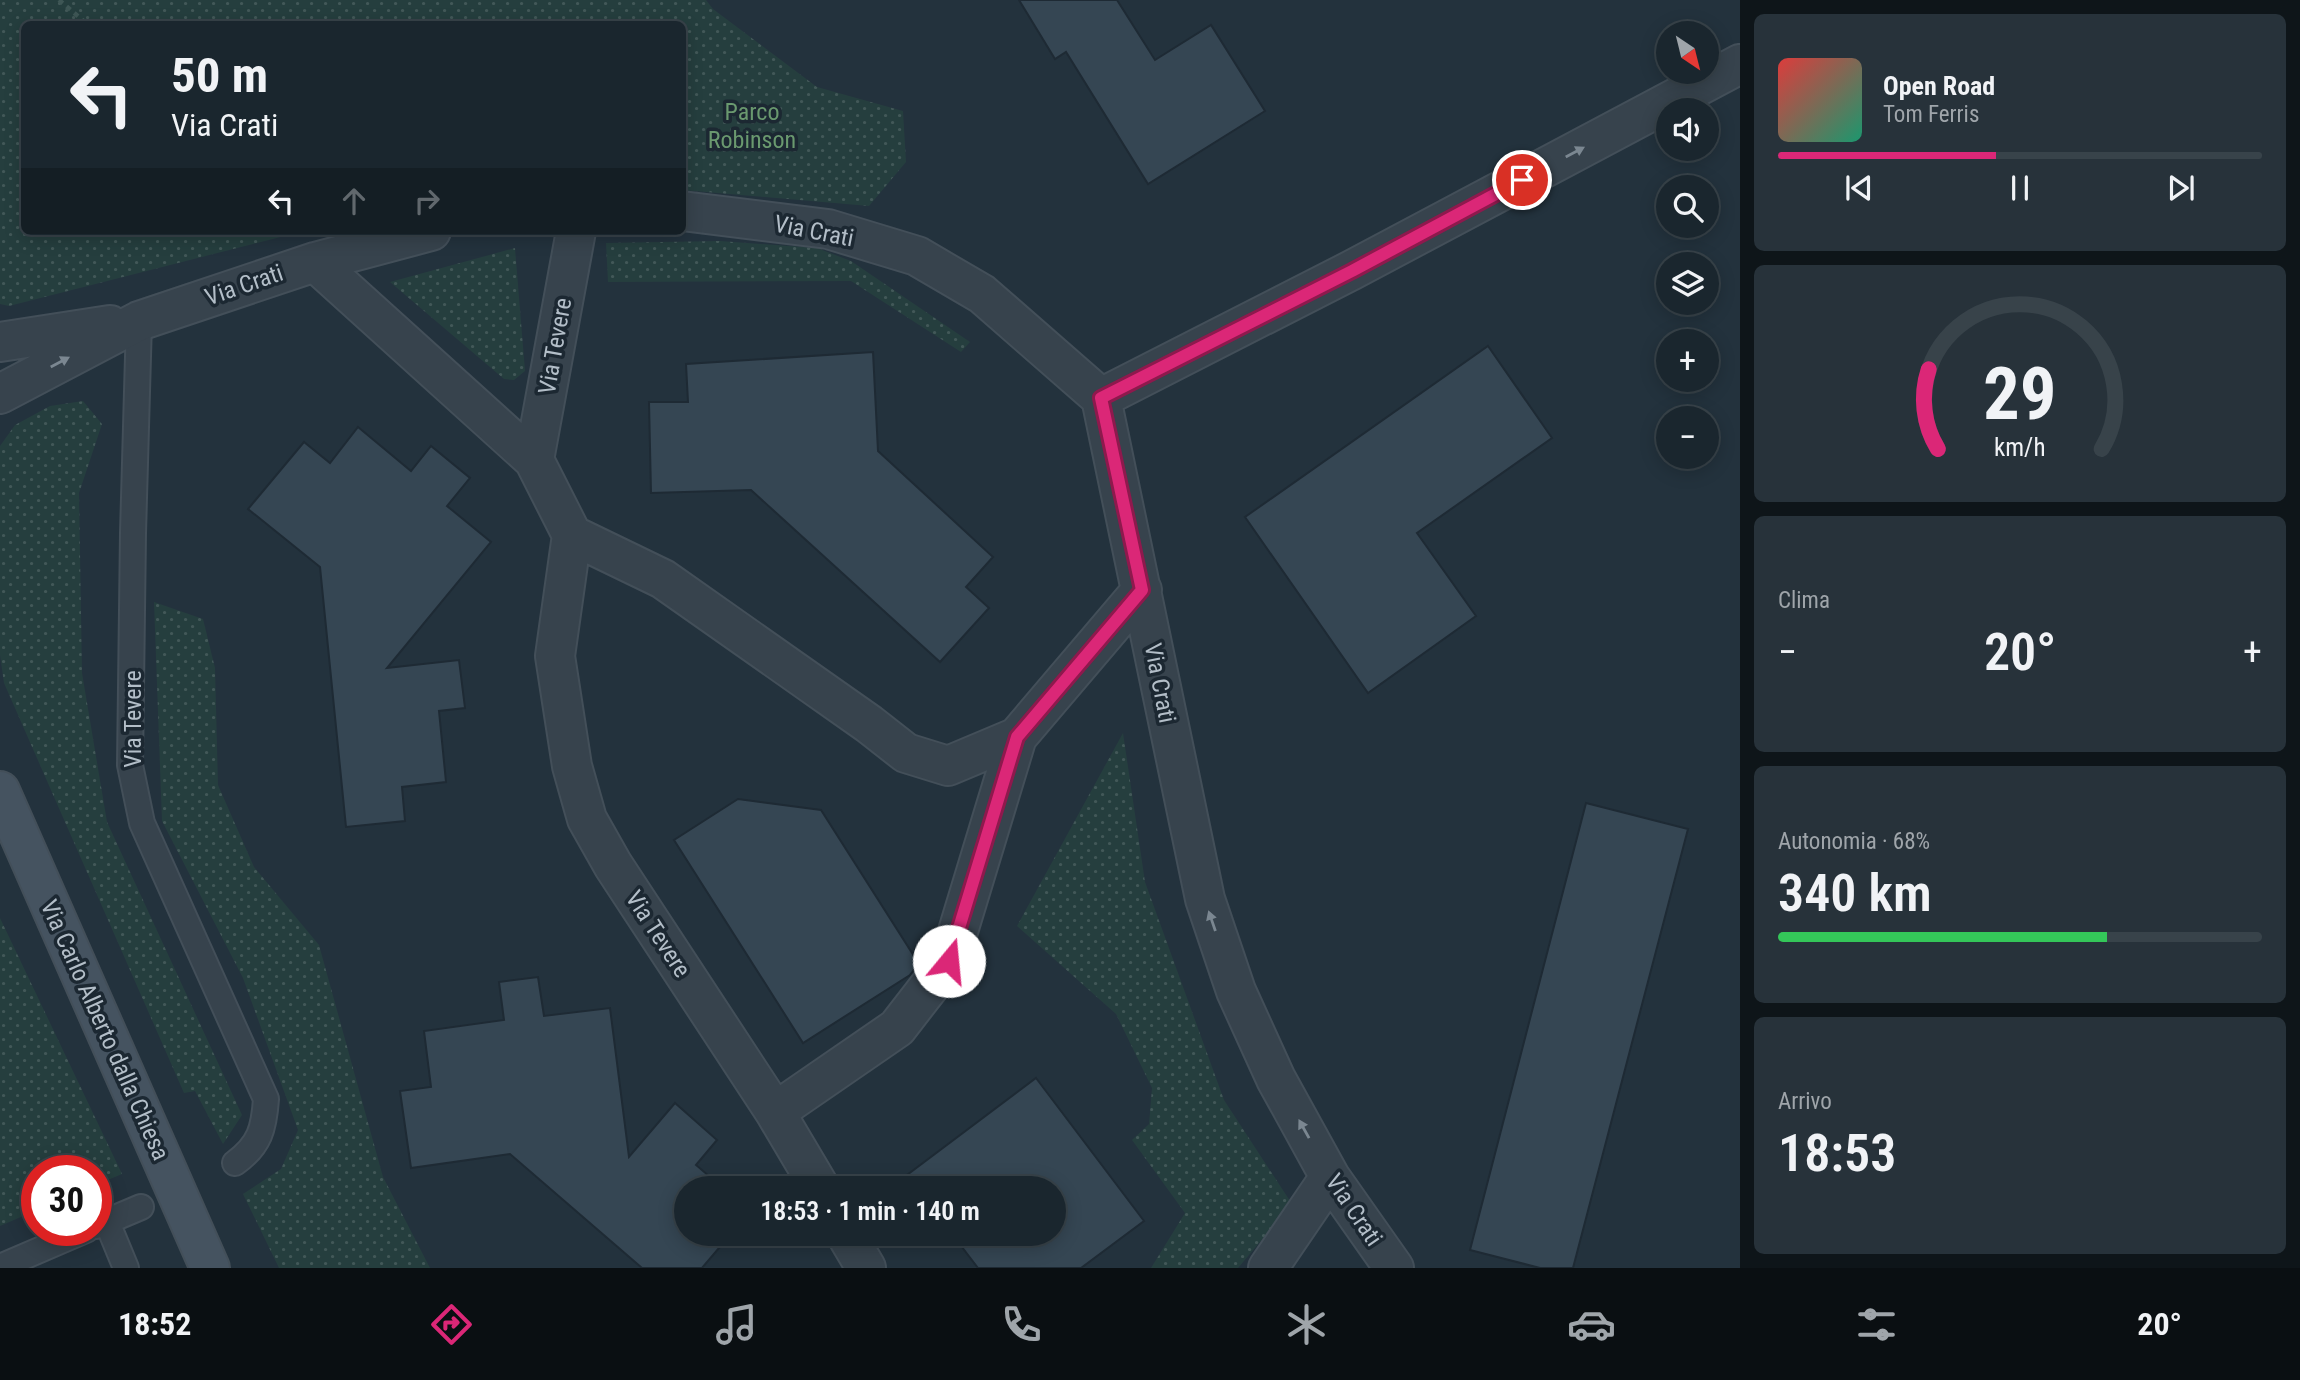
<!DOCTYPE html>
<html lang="it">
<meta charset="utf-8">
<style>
:root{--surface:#1a262e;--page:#27323a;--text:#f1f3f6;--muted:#9fa5aa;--line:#38434a;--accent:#db2777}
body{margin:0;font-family:"Roboto Condensed",sans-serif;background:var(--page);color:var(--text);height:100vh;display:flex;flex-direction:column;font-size:26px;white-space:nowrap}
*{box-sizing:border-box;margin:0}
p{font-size:23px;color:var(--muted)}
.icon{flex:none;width:38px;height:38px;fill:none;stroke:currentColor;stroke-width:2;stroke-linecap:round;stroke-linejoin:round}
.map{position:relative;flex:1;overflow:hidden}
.side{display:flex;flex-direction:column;gap:14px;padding:14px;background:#0e1519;width:560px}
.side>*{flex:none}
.guide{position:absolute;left:21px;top:21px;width:665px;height:214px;border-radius:10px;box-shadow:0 4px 18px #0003,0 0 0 2px var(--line);background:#1a262e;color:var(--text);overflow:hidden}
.needle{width:46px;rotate:145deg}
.fabs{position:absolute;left:1656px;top:21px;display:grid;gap:14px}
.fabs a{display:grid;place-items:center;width:63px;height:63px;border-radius:50%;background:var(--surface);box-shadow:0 4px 18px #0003,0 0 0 2px var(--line);font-size:35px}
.speed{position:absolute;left:21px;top:1155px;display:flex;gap:14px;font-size:35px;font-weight:700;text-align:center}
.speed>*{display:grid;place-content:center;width:91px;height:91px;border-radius:50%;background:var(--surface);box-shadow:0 4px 18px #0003,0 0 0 2px var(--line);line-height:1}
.speed .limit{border:10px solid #d22;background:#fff;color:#111}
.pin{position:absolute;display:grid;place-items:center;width:60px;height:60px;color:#fff;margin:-30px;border:4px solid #fff;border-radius:50%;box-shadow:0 2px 7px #0007}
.me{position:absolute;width:77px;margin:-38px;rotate:17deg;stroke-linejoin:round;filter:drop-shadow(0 0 5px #0008)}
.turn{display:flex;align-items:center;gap:24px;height:147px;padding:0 35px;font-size:32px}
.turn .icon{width:91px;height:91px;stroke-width:2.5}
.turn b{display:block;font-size:49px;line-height:60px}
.lanes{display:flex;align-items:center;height:66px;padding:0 35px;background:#0003;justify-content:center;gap:35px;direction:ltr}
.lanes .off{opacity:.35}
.big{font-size:52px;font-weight:600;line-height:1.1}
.side .tile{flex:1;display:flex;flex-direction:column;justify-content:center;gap:10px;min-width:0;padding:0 24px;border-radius:10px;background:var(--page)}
.side .dial{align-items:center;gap:0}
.dial svg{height:182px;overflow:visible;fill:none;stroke:var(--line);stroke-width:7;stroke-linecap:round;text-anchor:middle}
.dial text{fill:var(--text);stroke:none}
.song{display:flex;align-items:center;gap:21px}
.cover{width:84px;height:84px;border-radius:10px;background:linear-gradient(135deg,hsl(0 70% 55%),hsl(160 70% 35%))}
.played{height:7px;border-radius:4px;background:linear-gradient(90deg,var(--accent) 45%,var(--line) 45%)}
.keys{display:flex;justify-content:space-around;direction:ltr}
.heat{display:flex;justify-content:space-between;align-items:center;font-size:38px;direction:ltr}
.charge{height:10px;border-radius:5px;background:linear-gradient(90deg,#34c759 68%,var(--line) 0)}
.trip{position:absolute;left:674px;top:1176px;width:392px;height:70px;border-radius:35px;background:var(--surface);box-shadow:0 4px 18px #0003,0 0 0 2px var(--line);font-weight:600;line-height:70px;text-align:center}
.dock{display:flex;height:112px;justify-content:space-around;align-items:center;background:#0a0f12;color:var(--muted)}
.dock .icon{width:49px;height:49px}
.dock .on{color:var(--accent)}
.dock b{font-size:32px;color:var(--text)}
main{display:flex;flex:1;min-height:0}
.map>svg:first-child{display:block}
</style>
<main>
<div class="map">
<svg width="1740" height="1268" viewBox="0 0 1740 1268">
<defs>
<pattern id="green-dots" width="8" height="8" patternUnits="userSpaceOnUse" patternTransform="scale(1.75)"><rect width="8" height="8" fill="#253e3e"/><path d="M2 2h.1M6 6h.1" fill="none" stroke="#425858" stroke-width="1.8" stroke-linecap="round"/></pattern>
</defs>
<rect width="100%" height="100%" fill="#23323d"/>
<!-- green -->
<path fill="url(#green-dots)" d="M0,0H706L713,9L817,87L903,111L906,162L869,206L683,190L682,24H24V231H304L9,306L0,304Z
M720,241L817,248L851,261L970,342L961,352L851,281L608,282L606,243Z
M515,248L525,371L514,380L504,379L390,282Z
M83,401L102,424L79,493L82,673L107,822L242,1115L223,1144L195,1091L184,1093L4,683L0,655V446L15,425L50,406Z
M154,602L203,619L215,668L218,785L254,867L319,945L383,1177L430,1268H279L243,1194L281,1169L298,1130L243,978L162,821Z
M1123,733L1145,882L1224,1100L1292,1204L1238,1268H1151L1185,1213L1132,1140L1149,1124L1152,1088L1116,1014L1017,926Z
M0,918L122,1174L96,1185V1171H37V1210L0,1226Z"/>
<!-- building -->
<path fill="#354653" stroke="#1e2a34" stroke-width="2" d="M1019,0H1117L1155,60L1211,25L1265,111L1148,184L1066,52L1055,59Z
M1488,346L1552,438L1417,533L1476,616L1368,693L1245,517Z
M873,352L878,451L993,557L966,587L989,608L940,662L751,490L651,493L649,402H688L686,364Z
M358,427L411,471L431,446L470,478L447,506L491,542L387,668L459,660L465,708L439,711L446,782L402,787L405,821L346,827L320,567L248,509L304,442L330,463Z
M738,799L821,810L919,964L910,975L803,1043L674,840Z
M1586,803L1688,829L1573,1268H1540L1470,1250Z
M538,977L544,1016L610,1008L629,1157L675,1103L717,1140L696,1165L723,1188H686V1234H731L702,1268H642L510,1154L411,1168L400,1091L431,1087L424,1031L504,1020L499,982Z
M1036,1078L1144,1221L1081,1268H978L952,1234H1054V1188H917L907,1175Z"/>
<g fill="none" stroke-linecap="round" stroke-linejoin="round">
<!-- lane casing -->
<g stroke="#434f59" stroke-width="28">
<path id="lane" d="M139,321L133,533L130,765L142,823L266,1099C264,1128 260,1145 235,1163
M107,1222L126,1268
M96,1226L141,1207
M0,1267L86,1230"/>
</g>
<!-- street casing -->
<g stroke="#434f59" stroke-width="42">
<path id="street" d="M682,211L828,229L917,256L982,294L1101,398L1205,899L1236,991L1276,1079L1330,1177L1394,1268
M576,231L534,460L572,535L663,579L869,724L906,753L948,766L1017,737L1142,590
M315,262L534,460
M0,342L110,325
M0,394L139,321L315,262L431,231
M1101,398L1352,270L1740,64
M572,535L555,656L572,766L587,819L613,865L775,1112
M820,1188L775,1112L897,1028L949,961L1017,737
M846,1234L866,1268
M1268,1268L1330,1177"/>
</g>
<!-- secondary casing -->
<g stroke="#434f59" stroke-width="42">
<path id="secondary" d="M0,791L210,1268"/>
</g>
<!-- path -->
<path stroke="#3e5655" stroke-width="4.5" stroke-dasharray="5 5" stroke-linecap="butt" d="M59,0L87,24"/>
<!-- lane -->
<use href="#lane" stroke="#37434d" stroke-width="24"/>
<!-- street -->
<use href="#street" stroke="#37434d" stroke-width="38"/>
<!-- secondary -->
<use href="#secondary" stroke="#455360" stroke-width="38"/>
</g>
<!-- one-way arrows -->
<defs><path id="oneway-solid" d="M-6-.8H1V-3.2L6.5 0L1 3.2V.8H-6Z" transform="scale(1.75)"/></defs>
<g fill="#7b8791">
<use href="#oneway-solid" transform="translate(1575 152) rotate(-28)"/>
<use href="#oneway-solid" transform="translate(60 362) rotate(-28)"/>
<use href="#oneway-solid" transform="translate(1212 921) rotate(-109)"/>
<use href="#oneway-solid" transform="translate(1304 1129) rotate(-119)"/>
</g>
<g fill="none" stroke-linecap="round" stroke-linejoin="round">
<!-- route casing -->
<g stroke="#8e194d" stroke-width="18">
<path id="route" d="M949,961L1017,737L1142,590L1101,398L1352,271L1522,180"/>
</g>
<!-- route -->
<use href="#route" stroke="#db2777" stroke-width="12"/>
</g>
<g text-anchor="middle" stroke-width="7" stroke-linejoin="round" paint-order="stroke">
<!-- park labels -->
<g font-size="24" fill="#6a996f" stroke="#1c2832">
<text x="752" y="120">Parco<tspan x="752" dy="28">Robinson</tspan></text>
</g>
<!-- street labels -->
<g font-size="24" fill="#b3bec8" stroke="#1c2832">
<text transform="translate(814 231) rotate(11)" y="8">Via Crati</text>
<text transform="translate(244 285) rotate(-19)" y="8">Via Crati</text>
<text transform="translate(555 346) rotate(-80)" y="8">Via Tevere</text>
<text transform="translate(1160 683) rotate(79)" y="8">Via Crati</text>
<text transform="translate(133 719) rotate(-90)" y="8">Via Tevere</text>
<text transform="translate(658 934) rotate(57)" y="8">Via Tevere</text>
<text transform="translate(105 1030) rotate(66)" y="8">Via Carlo Alberto dalla Chiesa</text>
<text transform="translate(1354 1210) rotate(56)" y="8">Via Crati</text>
</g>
</g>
</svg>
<div class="fabs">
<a><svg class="needle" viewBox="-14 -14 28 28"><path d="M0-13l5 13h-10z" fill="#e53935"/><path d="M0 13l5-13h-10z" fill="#9fa5aa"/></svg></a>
<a><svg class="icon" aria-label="sound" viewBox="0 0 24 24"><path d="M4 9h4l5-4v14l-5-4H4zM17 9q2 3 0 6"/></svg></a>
<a><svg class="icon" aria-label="search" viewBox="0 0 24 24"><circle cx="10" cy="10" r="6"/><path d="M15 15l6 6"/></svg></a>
<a><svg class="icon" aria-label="layers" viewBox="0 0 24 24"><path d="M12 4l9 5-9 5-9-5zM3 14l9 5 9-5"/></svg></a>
<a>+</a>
<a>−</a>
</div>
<div class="speed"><div class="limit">30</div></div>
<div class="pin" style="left:1522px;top:180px;background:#d93025"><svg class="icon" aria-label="arrive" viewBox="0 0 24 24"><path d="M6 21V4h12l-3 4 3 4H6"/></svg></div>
<svg class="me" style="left:949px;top:961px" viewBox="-20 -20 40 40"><circle r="19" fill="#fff"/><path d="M0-13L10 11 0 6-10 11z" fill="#db2777"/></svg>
<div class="trip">18:53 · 1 min · 140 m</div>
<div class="guide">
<div class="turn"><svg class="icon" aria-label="left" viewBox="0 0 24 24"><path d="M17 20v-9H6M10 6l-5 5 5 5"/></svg><div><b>50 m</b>Via Crati</div></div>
<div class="lanes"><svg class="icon" aria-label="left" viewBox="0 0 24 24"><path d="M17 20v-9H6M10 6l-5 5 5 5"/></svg><svg class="icon off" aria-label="ahead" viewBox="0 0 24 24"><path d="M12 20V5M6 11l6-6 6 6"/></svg><svg class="icon off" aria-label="right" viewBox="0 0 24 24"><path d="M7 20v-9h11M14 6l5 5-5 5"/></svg></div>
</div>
</div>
<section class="side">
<div class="tile">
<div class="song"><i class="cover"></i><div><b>Open Road</b><p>Tom Ferris</p></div></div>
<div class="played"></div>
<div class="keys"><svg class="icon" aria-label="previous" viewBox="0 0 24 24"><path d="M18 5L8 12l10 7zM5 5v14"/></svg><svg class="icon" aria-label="pause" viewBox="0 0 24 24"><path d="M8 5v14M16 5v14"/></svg><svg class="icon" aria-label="next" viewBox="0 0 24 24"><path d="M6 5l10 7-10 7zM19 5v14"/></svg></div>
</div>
<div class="tile dial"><svg viewBox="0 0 100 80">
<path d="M14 69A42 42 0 1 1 86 69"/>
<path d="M14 69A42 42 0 0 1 10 34" stroke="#db2777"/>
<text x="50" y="56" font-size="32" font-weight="700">29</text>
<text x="50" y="72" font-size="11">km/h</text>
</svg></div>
<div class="tile"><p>Clima</p>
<div class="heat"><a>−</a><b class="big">20°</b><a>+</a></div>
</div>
<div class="tile"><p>Autonomia · 68%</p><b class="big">340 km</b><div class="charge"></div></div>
<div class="tile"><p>Arrivo</p><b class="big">18:53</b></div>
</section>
</main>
<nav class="dock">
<b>18:52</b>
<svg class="icon on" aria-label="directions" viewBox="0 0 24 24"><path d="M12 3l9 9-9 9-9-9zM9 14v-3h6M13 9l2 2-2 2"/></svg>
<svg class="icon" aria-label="music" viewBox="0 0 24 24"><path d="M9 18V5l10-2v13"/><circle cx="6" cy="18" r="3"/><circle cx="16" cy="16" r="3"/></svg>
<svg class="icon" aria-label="phone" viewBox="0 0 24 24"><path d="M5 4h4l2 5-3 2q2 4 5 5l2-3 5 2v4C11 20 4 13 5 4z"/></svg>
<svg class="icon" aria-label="climate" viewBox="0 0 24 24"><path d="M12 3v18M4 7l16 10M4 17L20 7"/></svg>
<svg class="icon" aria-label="car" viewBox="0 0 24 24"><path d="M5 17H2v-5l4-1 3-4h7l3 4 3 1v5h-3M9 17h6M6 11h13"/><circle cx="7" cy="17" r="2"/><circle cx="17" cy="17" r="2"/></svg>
<svg class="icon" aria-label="filters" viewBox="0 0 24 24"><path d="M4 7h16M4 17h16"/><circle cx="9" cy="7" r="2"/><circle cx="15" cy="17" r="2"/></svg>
<b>20°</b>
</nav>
